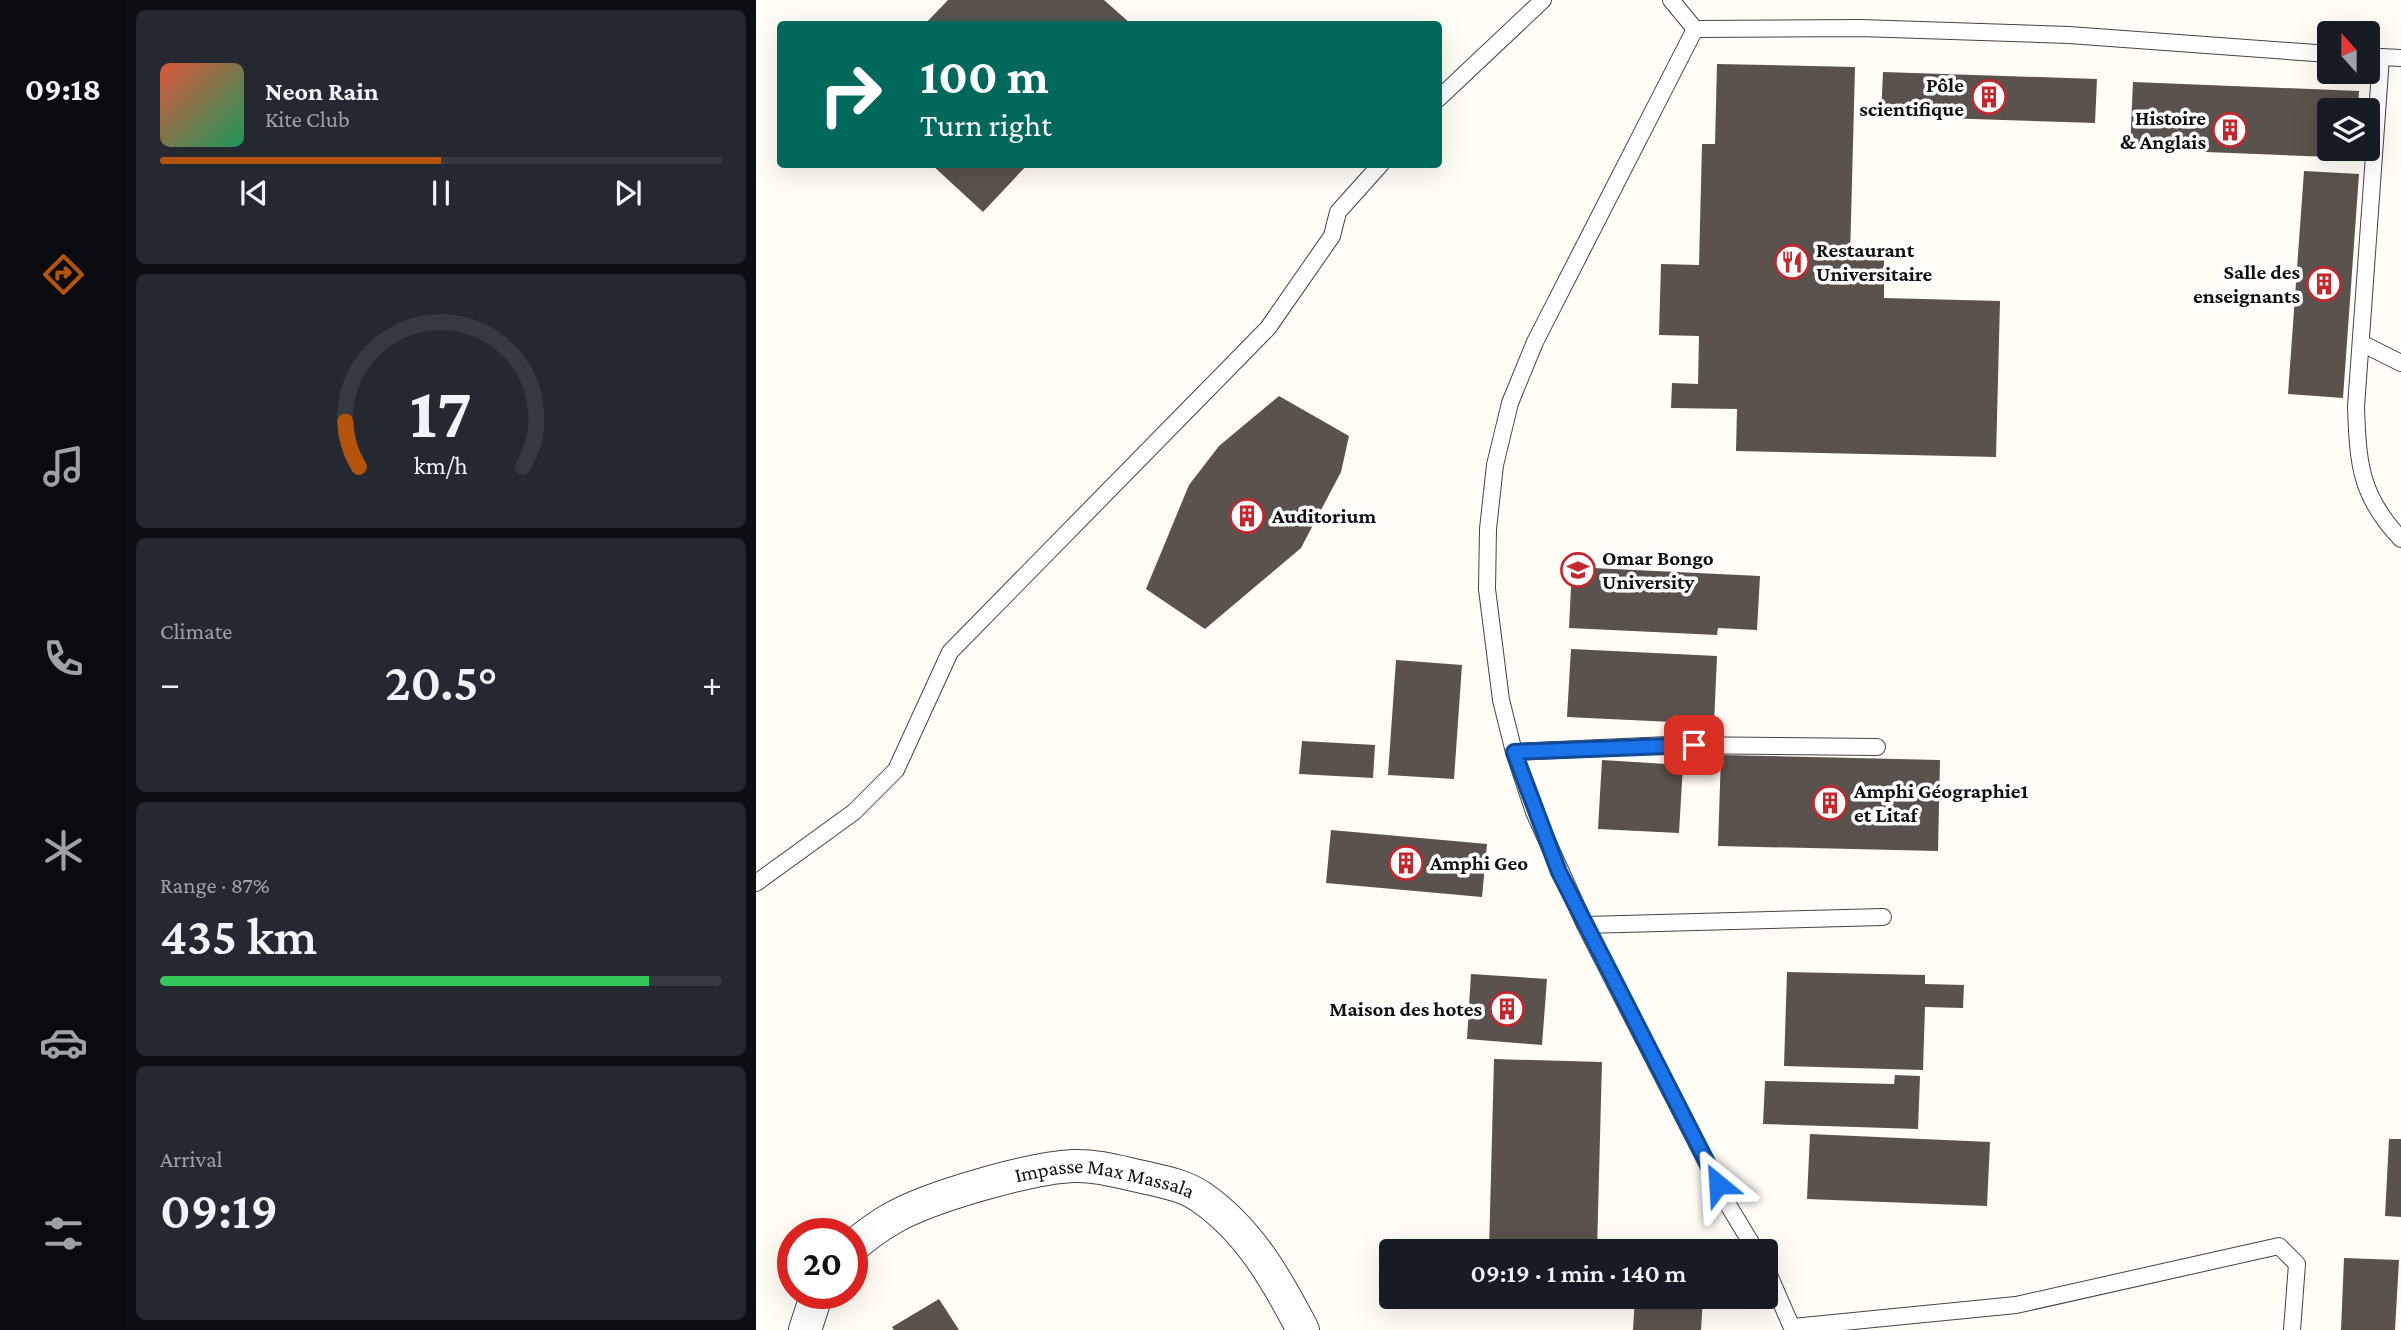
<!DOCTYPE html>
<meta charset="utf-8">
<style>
:root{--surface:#171b24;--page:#242831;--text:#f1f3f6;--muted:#9ea1a6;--line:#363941;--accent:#b45309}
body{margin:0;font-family:"Crimson Pro",serif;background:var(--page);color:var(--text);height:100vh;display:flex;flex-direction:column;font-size:26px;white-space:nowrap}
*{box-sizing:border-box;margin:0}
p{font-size:23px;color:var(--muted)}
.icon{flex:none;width:38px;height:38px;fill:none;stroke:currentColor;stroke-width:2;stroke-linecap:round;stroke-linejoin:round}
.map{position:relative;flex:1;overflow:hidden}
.details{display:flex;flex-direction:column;gap:10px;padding:10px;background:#0d0f14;width:630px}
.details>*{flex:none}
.guide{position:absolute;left:21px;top:21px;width:665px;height:147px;border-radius:7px;box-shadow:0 7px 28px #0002;background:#00695c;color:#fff;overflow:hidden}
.needle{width:46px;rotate:339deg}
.buttons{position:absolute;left:1561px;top:21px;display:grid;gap:14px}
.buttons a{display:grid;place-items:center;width:63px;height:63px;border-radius:7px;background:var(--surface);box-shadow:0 7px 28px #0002;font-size:35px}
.speed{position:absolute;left:21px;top:1218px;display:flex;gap:14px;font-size:35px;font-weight:700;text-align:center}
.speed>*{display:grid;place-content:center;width:91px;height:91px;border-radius:50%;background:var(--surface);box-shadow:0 7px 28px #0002;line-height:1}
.speed .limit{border:10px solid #d22;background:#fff;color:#111}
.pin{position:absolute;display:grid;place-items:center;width:60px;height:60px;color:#fff;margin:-30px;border-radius:14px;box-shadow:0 4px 10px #0006}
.me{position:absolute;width:77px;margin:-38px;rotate:333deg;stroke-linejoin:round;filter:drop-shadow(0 0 5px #0008)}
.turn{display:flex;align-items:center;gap:24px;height:147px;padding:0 28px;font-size:32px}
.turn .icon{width:91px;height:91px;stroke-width:2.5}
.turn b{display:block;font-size:49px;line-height:60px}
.big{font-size:52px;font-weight:600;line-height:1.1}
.details .widget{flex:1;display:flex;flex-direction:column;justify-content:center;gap:10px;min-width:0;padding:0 24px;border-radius:10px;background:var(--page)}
.details .dial{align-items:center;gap:0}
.dial svg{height:182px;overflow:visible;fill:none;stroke:var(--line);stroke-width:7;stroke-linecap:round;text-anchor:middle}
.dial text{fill:var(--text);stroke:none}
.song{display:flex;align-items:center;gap:21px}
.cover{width:84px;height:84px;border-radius:10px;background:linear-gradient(135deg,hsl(10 70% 55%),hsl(150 70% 35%))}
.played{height:7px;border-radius:4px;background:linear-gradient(90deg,var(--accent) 50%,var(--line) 50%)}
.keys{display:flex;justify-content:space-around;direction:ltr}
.heat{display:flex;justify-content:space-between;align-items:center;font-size:38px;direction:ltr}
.charge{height:10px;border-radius:5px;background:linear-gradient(90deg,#34c759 87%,var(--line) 0)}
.trip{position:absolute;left:623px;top:1239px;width:399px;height:70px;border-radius:7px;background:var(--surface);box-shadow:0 7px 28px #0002;font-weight:600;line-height:70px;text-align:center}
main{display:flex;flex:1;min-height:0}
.menu{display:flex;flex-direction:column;width:126px;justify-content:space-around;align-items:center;background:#090b0e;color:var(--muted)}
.menu .icon{width:49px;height:49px}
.menu .active{color:var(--accent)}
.menu b{font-size:32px;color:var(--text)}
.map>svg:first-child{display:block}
</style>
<main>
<nav class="menu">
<b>09:18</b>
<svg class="icon active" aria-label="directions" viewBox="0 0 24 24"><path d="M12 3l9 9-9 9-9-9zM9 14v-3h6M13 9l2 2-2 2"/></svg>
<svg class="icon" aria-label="music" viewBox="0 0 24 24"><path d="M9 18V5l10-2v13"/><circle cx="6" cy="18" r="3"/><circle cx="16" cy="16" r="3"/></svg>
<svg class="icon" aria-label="phone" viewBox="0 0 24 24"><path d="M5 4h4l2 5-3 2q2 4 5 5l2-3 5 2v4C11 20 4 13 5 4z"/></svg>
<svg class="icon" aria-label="climate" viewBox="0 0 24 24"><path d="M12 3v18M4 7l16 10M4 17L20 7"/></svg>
<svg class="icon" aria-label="car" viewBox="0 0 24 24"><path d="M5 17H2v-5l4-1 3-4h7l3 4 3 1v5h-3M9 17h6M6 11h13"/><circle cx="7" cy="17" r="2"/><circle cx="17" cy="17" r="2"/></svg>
<svg class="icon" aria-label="filters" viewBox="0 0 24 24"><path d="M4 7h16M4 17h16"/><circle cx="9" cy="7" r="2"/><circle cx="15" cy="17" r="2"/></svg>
</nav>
<section class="details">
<div class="widget">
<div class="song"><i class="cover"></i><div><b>Neon Rain</b><p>Kite Club</p></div></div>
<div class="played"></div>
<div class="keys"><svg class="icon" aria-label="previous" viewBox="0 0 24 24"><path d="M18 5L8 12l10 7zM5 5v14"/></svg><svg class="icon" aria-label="pause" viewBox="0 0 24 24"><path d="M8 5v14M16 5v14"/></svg><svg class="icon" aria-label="next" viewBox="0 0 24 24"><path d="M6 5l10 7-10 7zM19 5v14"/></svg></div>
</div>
<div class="widget dial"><svg viewBox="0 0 100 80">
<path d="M14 69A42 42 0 1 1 86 69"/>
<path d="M14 69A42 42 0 0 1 8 49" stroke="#b45309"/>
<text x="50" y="56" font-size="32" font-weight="700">17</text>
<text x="50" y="72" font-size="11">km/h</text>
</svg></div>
<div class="widget"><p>Climate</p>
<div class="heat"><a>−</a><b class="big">20.5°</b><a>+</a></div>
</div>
<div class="widget"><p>Range · 87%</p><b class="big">435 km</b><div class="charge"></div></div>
<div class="widget"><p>Arrival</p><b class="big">09:19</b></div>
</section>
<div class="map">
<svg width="1645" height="1330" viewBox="0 0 1645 1330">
<rect width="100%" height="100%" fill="#fffdf5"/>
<!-- building -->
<path fill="#5a524d" d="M192,0H348L375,24H169Z
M961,64L1099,67L1094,258L1128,259V298L1244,301L1240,457L980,451L981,409L915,408L916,383L942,384L943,336L903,335L905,264L943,265L946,144H959Z
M1127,72L1341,79L1339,123L1125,116Z
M1377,82L1603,91L1602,110H1573V149H1601L1600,158L1374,149Z
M175,164H272L227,212Z
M1548,171L1603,174L1587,398L1532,394Z
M523,396L593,436L585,472L545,548L449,629L390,589L433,485L463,446Z
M816,567L1004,576L1001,630L962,628L961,635L813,628Z
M815,649L961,656L958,724L811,717Z
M640,660L706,665L698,779L632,775Z
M546,741L619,745L617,778L543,774Z
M965,755L1184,760L1182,851L962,846Z
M846,760L927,765L923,833L842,829Z
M575,830L731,844L726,897L570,883Z
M1031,972L1169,975V984L1208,985L1207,1008L1169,1007L1167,1070L1028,1066Z
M715,974L791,979L786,1045L711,1039Z
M738,1059L846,1062L841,1251H733Z
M1139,1075L1164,1076L1162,1129L1007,1124L1009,1081L1138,1084Z
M1054,1134L1234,1142L1231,1206L1051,1199Z
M1633,1139H1645V1217L1629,1216Z
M1588,1258L1643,1260L1639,1330H1585Z
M879,1297H947L945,1330H877Z
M183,1299L203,1330H138L136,1327Z"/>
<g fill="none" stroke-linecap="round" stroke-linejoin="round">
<!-- service casing -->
<g stroke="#444" stroke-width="18">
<path id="service" d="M915,0L939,29
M939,29L779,342L754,403L739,465L732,529L731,589L745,700L758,752L778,812L829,925L974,1208L1000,1251
M939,29L1104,28L1313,35L1573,54
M1612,57H1625L1600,407C1602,464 1604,496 1645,539
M1625,57L1645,58
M682,99L787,0
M1605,343L1645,363
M758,752L912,745L1121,747
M0,883L98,812L140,770L194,652L512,328L576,236L582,212L625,164
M829,925L1127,917
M1010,1268L1037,1330
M1037,1327L1260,1305L1523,1246L1541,1264L1536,1330"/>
</g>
<!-- minor casing -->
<g stroke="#444" stroke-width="34">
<g id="minor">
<path id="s1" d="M96,1247C108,1237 121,1227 135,1219C172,1197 274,1168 317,1166C342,1165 367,1173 391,1178C409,1182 429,1186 445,1197C493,1230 521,1280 547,1330"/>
<path d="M49,1330L61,1293"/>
</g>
</g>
<!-- service -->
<use href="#service" stroke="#fff" stroke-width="16"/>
<!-- minor -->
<use href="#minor" stroke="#fff" stroke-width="32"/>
</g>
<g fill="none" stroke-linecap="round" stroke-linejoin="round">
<!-- route casing -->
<g stroke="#114b97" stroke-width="18">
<path id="route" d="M938,745L758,752L803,872L962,1184"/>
</g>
<!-- route -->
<use href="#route" stroke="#1a73e8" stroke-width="12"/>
</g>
<!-- icons -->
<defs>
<g id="building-ring" transform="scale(1.75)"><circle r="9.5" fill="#fff" stroke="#c4262e" stroke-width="1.5"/><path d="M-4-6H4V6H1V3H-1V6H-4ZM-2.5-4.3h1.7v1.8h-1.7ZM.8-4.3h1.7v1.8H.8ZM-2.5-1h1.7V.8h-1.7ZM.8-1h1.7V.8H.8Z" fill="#c4262e"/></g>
<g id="restaurant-ring" transform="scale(1.75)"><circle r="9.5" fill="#fff" stroke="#c4262e" stroke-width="1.5"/><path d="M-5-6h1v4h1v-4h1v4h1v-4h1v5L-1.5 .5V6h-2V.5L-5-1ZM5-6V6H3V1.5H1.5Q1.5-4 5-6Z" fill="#c4262e"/></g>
<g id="university-ring" transform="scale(1.75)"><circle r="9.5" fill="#fff" stroke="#c4262e" stroke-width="1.5"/><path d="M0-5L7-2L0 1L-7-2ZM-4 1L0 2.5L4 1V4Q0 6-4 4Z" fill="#c4262e"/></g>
</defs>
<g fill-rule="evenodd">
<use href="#building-ring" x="1233" y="97"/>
<use href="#building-ring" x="1474" y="130"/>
<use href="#restaurant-ring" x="1036" y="262"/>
<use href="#building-ring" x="1568" y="284"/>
<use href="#building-ring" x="491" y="516"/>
<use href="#university-ring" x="822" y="570"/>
<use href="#building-ring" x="1074" y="803"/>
<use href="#building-ring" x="650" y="863"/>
<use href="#building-ring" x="751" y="1009"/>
</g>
<g text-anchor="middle" stroke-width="7" stroke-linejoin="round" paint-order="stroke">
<!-- poi labels -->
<g font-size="21" font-weight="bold" fill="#111" stroke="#fff" text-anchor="start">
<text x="1208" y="92" text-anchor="end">Pôle<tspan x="1208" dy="24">scientifique</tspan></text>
<text x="1450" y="125" text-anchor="end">Histoire<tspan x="1450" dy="24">&amp; Anglais</tspan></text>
<text x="1060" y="257">Restaurant<tspan x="1060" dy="24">Universitaire</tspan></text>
<text x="1544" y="279" text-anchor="end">Salle des<tspan x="1544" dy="24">enseignants</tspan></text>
<text x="516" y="523">Auditorium</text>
<text x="846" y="565">Omar Bongo<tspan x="846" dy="24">University</tspan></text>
<text x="1098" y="798">Amphi Géographie1<tspan x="1098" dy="24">et Litaf</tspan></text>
<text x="674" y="870">Amphi Geo</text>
<text x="726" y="1016" text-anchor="end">Maison des hotes</text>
</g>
<!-- street labels -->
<g font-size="21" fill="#111" stroke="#fff">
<text dy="7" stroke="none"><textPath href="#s1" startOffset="271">Impasse Max Massala</textPath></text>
</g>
</g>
</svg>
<div class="buttons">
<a><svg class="needle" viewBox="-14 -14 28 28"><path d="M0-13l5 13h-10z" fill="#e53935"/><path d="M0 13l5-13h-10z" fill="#9ea1a6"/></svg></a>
<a><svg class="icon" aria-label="layers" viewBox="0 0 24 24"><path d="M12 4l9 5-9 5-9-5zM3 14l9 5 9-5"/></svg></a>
</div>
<div class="speed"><div class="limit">20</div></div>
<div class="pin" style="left:938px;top:745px;background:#d93025"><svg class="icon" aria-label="arrive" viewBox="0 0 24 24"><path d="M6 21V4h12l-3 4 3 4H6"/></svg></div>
<svg class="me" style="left:962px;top:1184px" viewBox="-20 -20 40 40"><path d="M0-17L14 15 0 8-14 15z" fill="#1a73e8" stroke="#fff" stroke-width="4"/></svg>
<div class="trip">09:19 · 1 min · 140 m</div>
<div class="guide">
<div class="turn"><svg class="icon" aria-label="right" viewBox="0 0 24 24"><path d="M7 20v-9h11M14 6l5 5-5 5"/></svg><div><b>100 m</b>Turn right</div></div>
</div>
</div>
</main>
